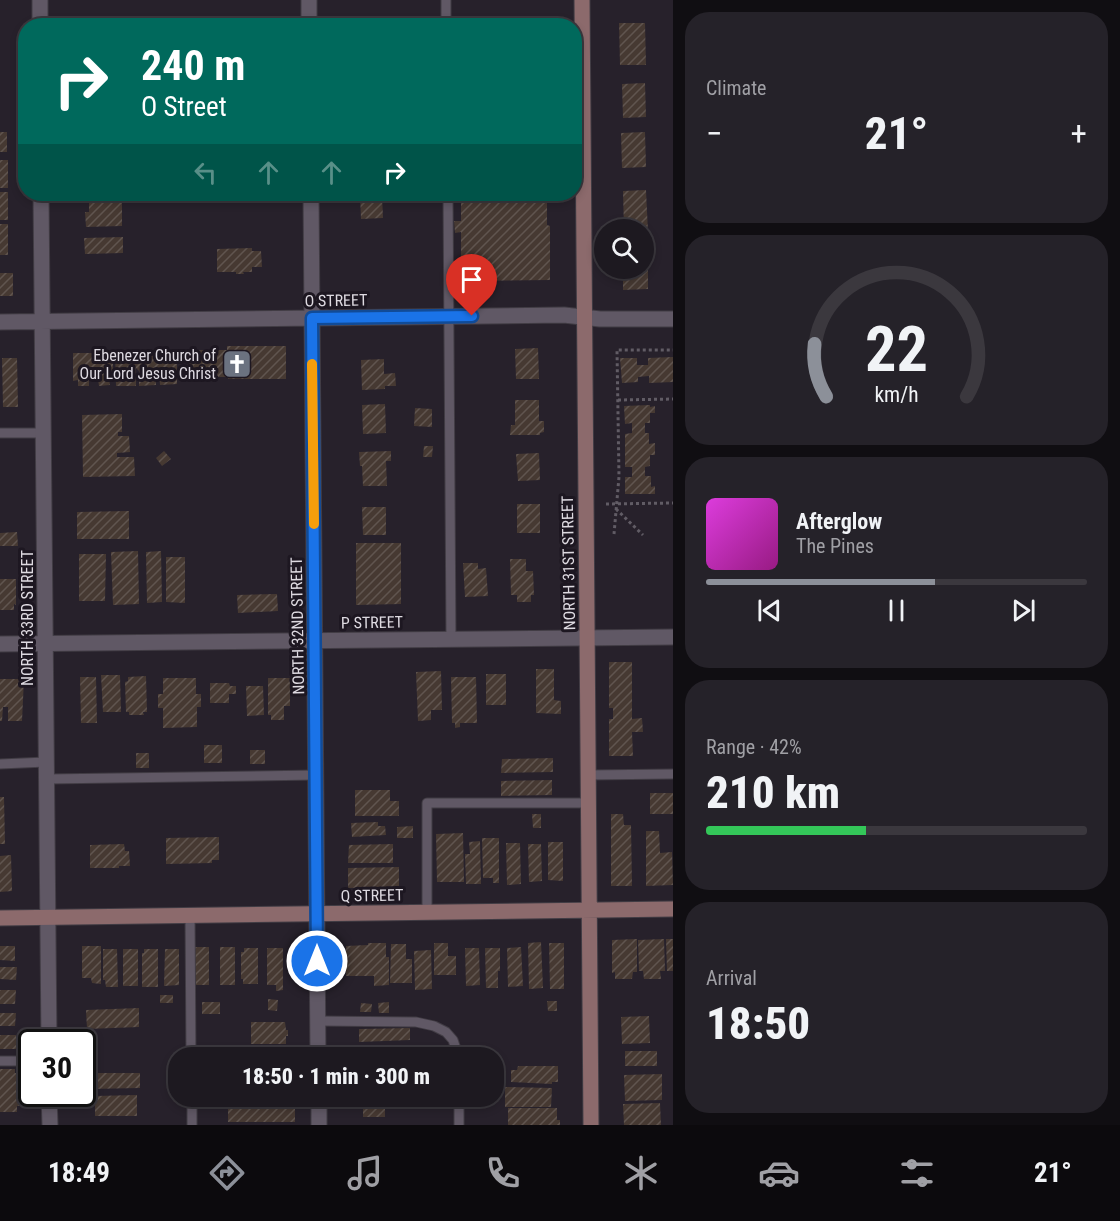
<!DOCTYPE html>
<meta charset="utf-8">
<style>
:root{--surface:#1d1920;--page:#252229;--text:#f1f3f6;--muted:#a0a0a5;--line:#3b383e;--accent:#8c9099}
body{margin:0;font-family:"Roboto Condensed",sans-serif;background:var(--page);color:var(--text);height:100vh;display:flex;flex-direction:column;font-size:22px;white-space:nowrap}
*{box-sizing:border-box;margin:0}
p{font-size:20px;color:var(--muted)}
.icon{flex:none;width:33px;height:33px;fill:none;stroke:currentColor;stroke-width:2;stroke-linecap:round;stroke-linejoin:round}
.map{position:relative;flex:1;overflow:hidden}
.side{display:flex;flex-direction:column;gap:12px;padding:12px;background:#100e12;width:447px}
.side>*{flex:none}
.guide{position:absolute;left:18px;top:18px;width:564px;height:183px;border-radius:24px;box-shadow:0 3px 9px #0003,0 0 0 2px var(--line);background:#00695c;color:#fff;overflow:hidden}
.buttons{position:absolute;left:594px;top:219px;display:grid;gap:12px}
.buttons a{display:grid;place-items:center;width:60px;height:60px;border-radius:50%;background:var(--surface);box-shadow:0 3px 9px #0003,0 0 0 2px var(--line);font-size:30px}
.speed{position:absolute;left:18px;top:1029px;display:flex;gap:12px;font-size:30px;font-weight:700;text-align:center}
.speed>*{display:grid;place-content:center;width:78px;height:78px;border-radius:50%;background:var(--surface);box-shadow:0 3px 9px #0003,0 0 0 2px var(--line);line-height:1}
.speed .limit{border:3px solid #111;border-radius:9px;background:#fff;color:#111}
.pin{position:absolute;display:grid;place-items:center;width:51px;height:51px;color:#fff;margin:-62px -26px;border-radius:50% 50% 50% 0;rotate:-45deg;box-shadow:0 0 6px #0007}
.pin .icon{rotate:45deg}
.me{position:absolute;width:66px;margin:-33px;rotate:0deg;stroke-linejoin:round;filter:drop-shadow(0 0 4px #0008)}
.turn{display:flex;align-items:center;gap:21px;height:126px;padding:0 24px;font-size:27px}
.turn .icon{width:78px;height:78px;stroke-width:2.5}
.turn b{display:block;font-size:42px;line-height:51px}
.lanes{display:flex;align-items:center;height:57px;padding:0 24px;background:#0003;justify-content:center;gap:30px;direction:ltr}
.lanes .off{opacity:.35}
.big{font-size:45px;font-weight:800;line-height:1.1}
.side .card{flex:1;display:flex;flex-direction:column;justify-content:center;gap:9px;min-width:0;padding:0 21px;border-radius:24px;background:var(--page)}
.side .dial{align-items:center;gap:0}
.dial svg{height:156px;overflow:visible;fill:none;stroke:var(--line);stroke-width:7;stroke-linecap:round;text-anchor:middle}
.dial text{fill:var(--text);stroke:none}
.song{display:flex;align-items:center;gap:18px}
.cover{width:72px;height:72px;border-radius:9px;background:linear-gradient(135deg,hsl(300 70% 55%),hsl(310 70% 35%))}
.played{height:6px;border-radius:3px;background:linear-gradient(90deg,var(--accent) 60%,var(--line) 60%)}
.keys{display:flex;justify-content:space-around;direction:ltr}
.heat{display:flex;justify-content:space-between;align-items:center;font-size:33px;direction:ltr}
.charge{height:9px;border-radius:4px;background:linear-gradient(90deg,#34c759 42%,var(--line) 0)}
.trip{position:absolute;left:168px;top:1047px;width:336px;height:60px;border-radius:24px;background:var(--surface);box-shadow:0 3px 9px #0003,0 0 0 2px var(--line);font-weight:800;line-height:60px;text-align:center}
.tabs{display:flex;height:96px;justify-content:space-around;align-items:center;background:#0c0a0d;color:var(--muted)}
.tabs .icon{width:42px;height:42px}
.tabs .on{color:var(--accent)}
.tabs b{font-size:27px;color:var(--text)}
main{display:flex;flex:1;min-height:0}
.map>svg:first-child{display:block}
</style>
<main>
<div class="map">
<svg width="673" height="1125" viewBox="0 0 673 1125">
<defs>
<pattern id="building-hatch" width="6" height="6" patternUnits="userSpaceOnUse" patternTransform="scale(1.5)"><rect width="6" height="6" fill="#463932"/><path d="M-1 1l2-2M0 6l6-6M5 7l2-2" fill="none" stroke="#60554f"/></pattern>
</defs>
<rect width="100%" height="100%" fill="#27212b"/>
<!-- building -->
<path fill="url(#building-hatch)" d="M432,19V26H392L391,20Z
M387,20V26H347V21Z
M619,23H645L646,65H620Z
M645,83L646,117L623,118L622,84Z
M0,132H7V152H0Z
M645,132L646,167L622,168L621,133Z
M0,160H8V188H0Z
M646,190L648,232H644V230H624L623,191Z
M0,192H8V220H0Z
M128,194V203H122V226L86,227L85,212H89V195Z
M209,194H268V200L209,201Z
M360,194H382L383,218L361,219Z
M547,202V225L550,226V280L461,281V232L455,233L454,221H461V203Z
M0,224H8V255H0Z
M123,237V253L85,254L84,238Z
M644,245H647L648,248H650V252H648V289L623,290V268H644Z
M252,248V251H261L262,267H252V272H243L244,274H236V272H217V249Z
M0,273H13V296H0Z
M227,346H286V379H228V377H187V350H227Z
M538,348L539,379H516L515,349Z
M177,352V384L160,385L159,371L157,368L156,371V385L139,386V371L136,368V386H116L115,353Z
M73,353H113V379H109L110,385L99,386L98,379L95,380V372L93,369L92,371V380H89V386H78V380L73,381Z
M673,357V382L649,383V376L638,377V382L622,383L620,358H637V365H648V358Z
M2,358H17L18,407H3Z
M384,359V374L395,373L396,386H385V389L362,390L361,360Z
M515,400H539V421H544V432L540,433V435H510L511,425H515Z
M385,404L386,433L363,434L362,405Z
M650,405V407L655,406V413H650V423H645V433H649V444L655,443V455H650V466L645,467V476H651V487L655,486V494H625V477H632V467H625V434L632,433V423L625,424L624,406Z
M415,408L432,409V427L414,426Z
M122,414V432H118V436H129L130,452L117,453V457H134L135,476L83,477L82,415Z
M424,446H433L432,457H423Z
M164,451L171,459L162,466L156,458Z
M391,451V461H386L387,486H363L362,466H360L359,452Z
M539,453L540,480L518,481L516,454Z
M517,504H540V533H517Z
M362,507H386V535H363Z
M129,511V539H77V512Z
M17,532L18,546H0V533Z
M356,543H401V604L356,605Z
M138,551L139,604L113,605L111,552Z
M161,551L162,602L147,603L146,552Z
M79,554H106L105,601H79Z
M166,557H185V603L166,602Z
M510,559H526V571H533L534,595H531V602H517V595H511Z
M463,563H478V569L486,568L488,596L465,597Z
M0,579H16V605L14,604V610H0Z
M277,594L278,611L238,613L237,595Z
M609,662H632V719L642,718L643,732H632L633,756H609V719H613V708H609Z
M536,669H554V700L561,701V714L536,713Z
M441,671L442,710H431V720L418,721L416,672Z
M486,674H506V705H486Z
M101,675H120L121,712H103Z
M146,676L147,712H143L144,715H129V712H126L125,682L128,681V677Z
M80,677H96L97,723H81Z
M451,677H476L477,723H460V727L455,728V723H452Z
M163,678H196V694H201V707H197V727L163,728V708H158V694H163Z
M268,678H290V706H284V720H271V715H268Z
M0,679H24L22,721H8V707H3L2,721H0Z
M210,683H229L230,686H236V694H229V703H210Z
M246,686H263L264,715L247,716Z
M204,745H222V763H204Z
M250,750H265V764H250Z
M136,753H149V768H136Z
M553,758V772L501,773L502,759Z
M552,780V795L501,796V781Z
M355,790H390V801H399V816H355Z
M650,793H673V814H650Z
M0,797H4L5,844H0Z
M532,814H541V828H533Z
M611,814H623L624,825H631L632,886H611Z
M378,822V826H385L386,835L352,837L351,823Z
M413,826V838H397V827Z
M646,831H659L660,853L672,852L673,885L646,886Z
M463,833L464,882H437L436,834Z
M219,837V860H212V863L166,864V838Z
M482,838H499V883H493V878H483Z
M480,841L481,884H466L465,854H470L469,842Z
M548,842H563V881L548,880Z
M506,843H520L521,884L507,885Z
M124,844L125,851H129L130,866H119V868H90V845Z
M393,844V863H348L349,845Z
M528,844H541L542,881L529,882Z
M11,855L12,891L0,892V856Z
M399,867V887L348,888V868Z
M637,939V972H633L632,979H615V972L612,973V940Z
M664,939L665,971H660L661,979H644L643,971H639L638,940Z
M666,939H673V971H667Z
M541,942L543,988L529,989L528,943Z
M368,943H386V957H389V985L374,986V976H346V946L368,945Z
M434,943H448V956H456V975H434Z
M549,943H564V989H550Z
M391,944H406V959H412V983H390Z
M0,946H15V961L0,960Z
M82,946H101V984L92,983L91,978H82Z
M193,947H209V985H193Z
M220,947H235V985H220Z
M521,947L523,986L508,987L507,948Z
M244,948H258V984H243V979H241V952H244Z
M267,948H283V990L276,991V985H267Z
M465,948H479L480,985L466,986Z
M485,948H500V971H498V988H486Z
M103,949H117L118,987H106L105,980H103Z
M123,949H138V986H123Z
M144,949H158V987H142V953H144Z
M165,949H179V985L164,986Z
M431,950L432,989L415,990L414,951Z
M0,967H17L16,980L0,979Z
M0,990H16L15,1004H0Z
M160,995H173V1003H160Z
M268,999L278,1000L277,1011L268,1010Z
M547,1001H557V1011H548Z
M202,1002H220V1014H202Z
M389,1002V1013H379L378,1003Z
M361,1003L372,1004L371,1012H360Z
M139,1008V1027L87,1029L86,1010Z
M0,1013H16L15,1026H0Z
M649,1016L650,1043L622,1044L621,1017Z
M251,1022H285L286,1030H288V1036H286V1044H251Z
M410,1028V1040L359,1042V1029Z
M0,1035H16V1049H0Z
M364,1047H408V1058H364Z
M284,1049V1058H242V1050Z
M625,1051H657V1066H625Z
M518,1066H558V1082H552V1084L511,1082V1070H517Z
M0,1069H15V1073H22L23,1084H16V1095H23V1106H17V1112H0Z
M90,1073H140V1088L90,1089Z
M662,1074V1100L625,1101L624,1075Z
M505,1087L552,1088L551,1107H505Z
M137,1095V1116H95V1096Z
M222,1096H293V1099H222Z
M363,1096H385V1117H363Z
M465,1099H482V1108L465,1109Z
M660,1103L661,1125H624L623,1104Z
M228,1104L295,1105V1122H228Z
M508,1108H557V1120H560V1125H508Z"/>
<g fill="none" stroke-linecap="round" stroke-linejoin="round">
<!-- lane casing -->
<g stroke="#413c44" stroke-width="11">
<path id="lane" d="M446,0V26
M448,194L451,639
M0,433H44
M0,764L46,762
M588,775L673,774
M47,779L316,775
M427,912V803H588
M190,915L191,1058
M318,1021L416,1022L434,1026L446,1032L453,1040L459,1058
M0,1061H32
M192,1096V1125
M459,1125V1096"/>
</g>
<!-- street casing -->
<g stroke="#413c44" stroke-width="17">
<path id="street" d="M40,0V26
M309,0V26
M41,194L49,1042
M311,194L318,1058
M0,322L564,315L600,319H673
M0,644L673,637
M49,1094L50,1125
M319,1096V1125"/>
</g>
<!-- secondary casing -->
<g stroke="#413c44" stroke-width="17">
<path id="secondary" d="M582,0L591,1125
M0,918L673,909"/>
</g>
<!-- path -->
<path stroke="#615c65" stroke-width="3" stroke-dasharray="3 3" stroke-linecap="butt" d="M463,195L535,194L542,197H560
M618,400L673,399
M606,504L673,503
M616,509L643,535
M614,534L619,477L617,350H673"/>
<!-- lane -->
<use href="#lane" stroke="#605865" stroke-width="9"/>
<!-- street -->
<use href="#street" stroke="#605865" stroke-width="15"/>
<!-- secondary -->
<use href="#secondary" stroke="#8c6a6c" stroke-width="15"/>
</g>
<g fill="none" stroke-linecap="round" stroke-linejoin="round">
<!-- route casing -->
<g stroke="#114b97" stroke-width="15">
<path id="route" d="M317,961L312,318L472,316"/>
</g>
<!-- route -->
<use href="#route" stroke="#1a73e8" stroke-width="10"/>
<!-- slow -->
<path stroke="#f59e0b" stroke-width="10" d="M312,364L314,524"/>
</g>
<!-- icons -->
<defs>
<g id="church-square" transform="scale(1.5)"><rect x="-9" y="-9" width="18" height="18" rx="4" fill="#6b7280" stroke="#1d1721"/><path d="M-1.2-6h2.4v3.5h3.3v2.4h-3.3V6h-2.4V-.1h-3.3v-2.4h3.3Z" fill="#fff"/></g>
</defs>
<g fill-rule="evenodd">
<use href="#church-square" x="237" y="364"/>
</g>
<g text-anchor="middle" stroke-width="6" stroke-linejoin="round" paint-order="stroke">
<!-- street labels -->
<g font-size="16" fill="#dedae1" stroke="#1d1721">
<text transform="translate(336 300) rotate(-1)" y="6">O STREET</text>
<text transform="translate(568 563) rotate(-91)" y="6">NORTH 31ST STREET</text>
<text transform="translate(27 618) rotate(-90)" y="6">NORTH 33RD STREET</text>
<text transform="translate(372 622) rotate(-1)" y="6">P STREET</text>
<text transform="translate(297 626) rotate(-91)" y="6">NORTH 32ND STREET</text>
<text transform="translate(372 895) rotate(-1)" y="6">Q STREET</text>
</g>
<!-- poi labels -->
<g font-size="16" fill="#dedae1" stroke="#1d1721" text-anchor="end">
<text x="216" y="361">Ebenezer Church of<tspan x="216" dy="18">Our Lord Jesus Christ</tspan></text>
</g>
</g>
</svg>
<div class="buttons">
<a><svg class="icon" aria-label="search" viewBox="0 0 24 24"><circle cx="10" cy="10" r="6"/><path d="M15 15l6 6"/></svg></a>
</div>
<div class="speed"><div class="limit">30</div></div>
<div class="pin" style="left:472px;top:316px;background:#d93025"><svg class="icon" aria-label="arrive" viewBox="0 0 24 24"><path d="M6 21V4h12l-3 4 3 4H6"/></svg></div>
<svg class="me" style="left:317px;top:961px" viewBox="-20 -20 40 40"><circle r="17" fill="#1a73e8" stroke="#fff" stroke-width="3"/><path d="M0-11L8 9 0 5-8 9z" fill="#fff"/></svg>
<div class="trip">18:50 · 1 min · 300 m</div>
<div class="guide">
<div class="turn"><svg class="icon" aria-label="right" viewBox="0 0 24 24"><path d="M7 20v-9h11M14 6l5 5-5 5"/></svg><div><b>240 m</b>O Street</div></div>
<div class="lanes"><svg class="icon off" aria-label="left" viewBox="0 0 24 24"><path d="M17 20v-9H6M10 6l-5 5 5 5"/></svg><svg class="icon off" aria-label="ahead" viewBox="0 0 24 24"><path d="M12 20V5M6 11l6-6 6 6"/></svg><svg class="icon off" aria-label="ahead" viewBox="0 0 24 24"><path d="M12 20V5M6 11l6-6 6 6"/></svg><svg class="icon" aria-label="right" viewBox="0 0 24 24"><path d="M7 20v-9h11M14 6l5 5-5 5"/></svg></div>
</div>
</div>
<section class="side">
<div class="card"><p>Climate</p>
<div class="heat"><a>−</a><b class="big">21°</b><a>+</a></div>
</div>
<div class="card dial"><svg viewBox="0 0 100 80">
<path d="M14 69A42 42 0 1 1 86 69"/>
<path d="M14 69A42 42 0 0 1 8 42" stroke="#8c9099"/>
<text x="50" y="56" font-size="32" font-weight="700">22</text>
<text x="50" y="72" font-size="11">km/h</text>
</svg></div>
<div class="card">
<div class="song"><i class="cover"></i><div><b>Afterglow</b><p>The Pines</p></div></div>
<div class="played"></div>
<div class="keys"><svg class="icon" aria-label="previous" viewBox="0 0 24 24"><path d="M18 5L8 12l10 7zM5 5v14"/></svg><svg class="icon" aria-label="pause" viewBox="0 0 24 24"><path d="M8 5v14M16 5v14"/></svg><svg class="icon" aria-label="next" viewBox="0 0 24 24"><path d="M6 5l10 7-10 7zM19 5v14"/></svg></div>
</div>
<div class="card"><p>Range · 42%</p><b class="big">210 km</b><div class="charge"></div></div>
<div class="card"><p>Arrival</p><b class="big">18:50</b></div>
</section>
</main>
<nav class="tabs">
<b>18:49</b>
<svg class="icon on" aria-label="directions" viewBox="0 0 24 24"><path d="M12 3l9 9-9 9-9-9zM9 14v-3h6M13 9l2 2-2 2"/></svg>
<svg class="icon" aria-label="music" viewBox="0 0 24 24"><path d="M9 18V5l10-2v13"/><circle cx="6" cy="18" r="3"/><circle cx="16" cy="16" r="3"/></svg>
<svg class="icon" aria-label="phone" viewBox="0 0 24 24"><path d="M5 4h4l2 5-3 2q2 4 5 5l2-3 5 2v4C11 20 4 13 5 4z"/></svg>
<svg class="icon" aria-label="climate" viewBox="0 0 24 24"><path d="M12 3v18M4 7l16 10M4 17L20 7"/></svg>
<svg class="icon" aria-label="car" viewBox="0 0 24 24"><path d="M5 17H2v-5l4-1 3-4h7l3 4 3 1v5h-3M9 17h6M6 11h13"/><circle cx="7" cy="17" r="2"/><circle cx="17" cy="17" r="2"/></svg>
<svg class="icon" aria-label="filters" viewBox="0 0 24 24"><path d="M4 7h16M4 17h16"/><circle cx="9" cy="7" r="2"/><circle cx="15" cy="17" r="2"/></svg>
<b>21°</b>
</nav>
